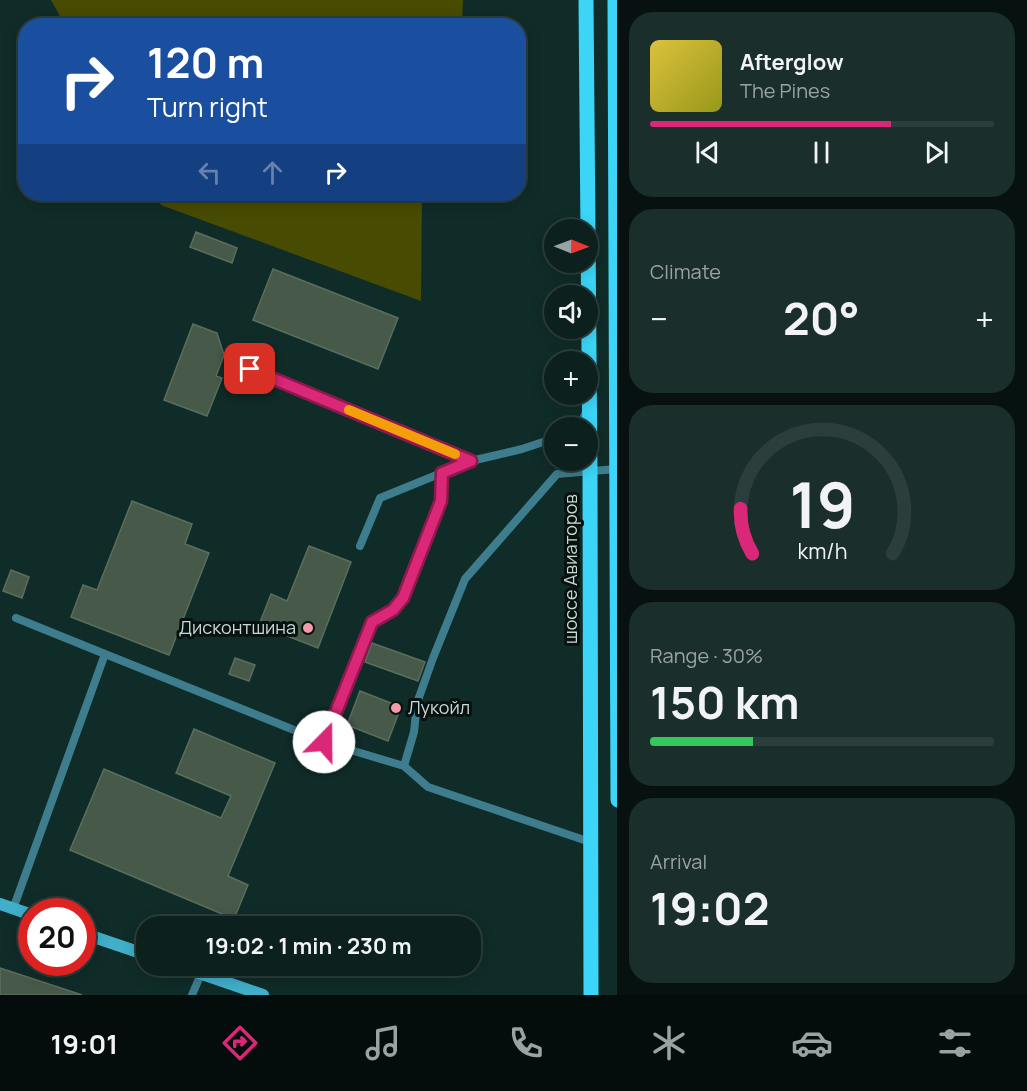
<!DOCTYPE html>
<meta charset="utf-8">
<style>
:root{--surface:#0c211e;--page:#1a2e2b;--text:#f1f3f6;--muted:#9aa3a4;--line:#2c3e3c;--accent:#db2777}
body{margin:0;font-family:Manrope,sans-serif;background:var(--page);color:var(--text);height:100vh;display:flex;flex-direction:column;font-size:22px;white-space:nowrap}
*{box-sizing:border-box;margin:0}
p{font-size:20px;color:var(--muted)}
.icon{flex:none;width:33px;height:33px;fill:none;stroke:currentColor;stroke-width:2;stroke-linecap:round;stroke-linejoin:round}
.map{position:relative;flex:1;overflow:hidden}
.details{display:flex;flex-direction:column;gap:12px;padding:12px;background:#071210;width:410px}
.details>*{flex:none}
.banner{position:absolute;left:18px;top:18px;width:508px;height:183px;border-radius:24px;box-shadow:0 3px 15px #0003,0 0 0 2px var(--line);background:#1a4fa0;color:#fff;overflow:hidden}
.needle{width:39px;rotate:91deg}
.buttons{position:absolute;left:544px;top:219px;display:grid;gap:12px}
.buttons a{display:grid;place-items:center;width:54px;height:54px;border-radius:50%;background:var(--surface);box-shadow:0 3px 15px #0003,0 0 0 2px var(--line);font-size:30px}
.speed{position:absolute;left:18px;top:898px;display:flex;gap:12px;font-size:30px;font-weight:700;text-align:center}
.speed>*{display:grid;place-content:center;width:78px;height:78px;border-radius:50%;background:var(--surface);box-shadow:0 3px 15px #0003,0 0 0 2px var(--line);line-height:1}
.speed .limit{border:9px solid #d22;background:#fff;color:#111}
.pin{position:absolute;display:grid;place-items:center;width:51px;height:51px;color:#fff;margin:-26px;border-radius:12px;box-shadow:0 3px 9px #0006}
.me{position:absolute;width:66px;margin:-33px;rotate:22deg;stroke-linejoin:round;filter:drop-shadow(0 0 4px #0008)}
.turn{display:flex;align-items:center;gap:21px;height:126px;padding:0 30px;font-size:27px}
.turn .icon{width:78px;height:78px;stroke-width:2.5}
.turn b{display:block;font-size:42px;line-height:51px}
.lanes{display:flex;align-items:center;height:57px;padding:0 30px;background:#0003;justify-content:center;gap:30px;direction:ltr}
.lanes .off{opacity:.35}
.big{font-size:45px;font-weight:700;line-height:1.1}
.details .card{flex:1;display:flex;flex-direction:column;justify-content:center;gap:9px;min-width:0;padding:0 21px;border-radius:24px;background:var(--page)}
.details .dial{align-items:center;gap:0}
.dial svg{height:156px;overflow:visible;fill:none;stroke:var(--line);stroke-width:7;stroke-linecap:round;text-anchor:middle}
.dial text{fill:var(--text);stroke:none}
.song{display:flex;align-items:center;gap:18px}
.cover{width:72px;height:72px;border-radius:9px;background:linear-gradient(135deg,hsl(50 70% 55%),hsl(60 70% 35%))}
.played{height:6px;border-radius:3px;background:linear-gradient(90deg,var(--accent) 70%,var(--line) 70%)}
.keys{display:flex;justify-content:space-around;direction:ltr}
.heat{display:flex;justify-content:space-between;align-items:center;font-size:33px;direction:ltr}
.charge{height:9px;border-radius:4px;background:linear-gradient(90deg,#34c759 30%,var(--line) 0)}
.trip{position:absolute;left:136px;top:916px;width:345px;height:60px;border-radius:24px;background:var(--surface);box-shadow:0 3px 15px #0003,0 0 0 2px var(--line);font-weight:700;line-height:60px;text-align:center}
.menu{display:flex;height:96px;justify-content:space-around;align-items:center;background:#050d0c;color:var(--muted)}
.menu .icon{width:42px;height:42px}
.menu .on{color:var(--accent)}
.menu b{font-size:27px;color:var(--text)}
main{display:flex;flex:1;min-height:0}
.map>svg:first-child{display:block}
</style>
<main>
<div class="map">
<svg width="618" height="995" viewBox="0 0 618 995">
<rect width="100%" height="100%" fill="#102c28"/>
<!-- green -->
<path fill="#484c02" d="M51,0H463L462,25H65Z
M155,194H422L421,301L161,205Z"/>
<!-- building -->
<path fill="#475949" stroke="#5b6e5d" stroke-width="1.5" d="M196,232L237,248L232,263L190,247Z
M273,269L398,318L378,369L253,320Z
M193,324L217,333L224,355L216,376L222,378L207,416L164,400Z
M132,501L192,524L185,544L209,553L169,655L71,617L83,585L97,590Z
M309,546L351,562L318,648L259,625L271,594L287,601Z
M11,570L29,577L22,598L3,591Z
M372,643L425,662L418,681L365,662Z
M235,658L255,665L249,681L229,674Z
M360,691L401,707L388,741L347,725Z
M194,729L275,763L228,876L248,885L234,919L70,850L104,769L221,818L231,796L176,773Z
M0,968L82,995H0Z"/>
<g fill="none" stroke-linecap="round" stroke-linejoin="round">
<!-- service -->
<path stroke="#3e7d8e" stroke-width="8" d="M250,369L471,461L522,449L555,438
M579,428L586,412
M360,546L380,498L471,461
M16,618L105,654
M324,742L372,622L393,610L403,598L441,501L442,473
M590,842L428,787L404,766L414,732L417,703L433,658L465,579L557,474L616,469
M13,909L105,654L324,742L404,766
M192,995L201,974"/>
<!-- secondary -->
<path stroke="#41afca" stroke-width="12" d="M0,904L32,915
M82,933L147,955
M179,966L263,995"/>
<!-- primary -->
<path stroke="#3cd5f8" stroke-width="15" d="M586,0L590,471L591,995
M615,0L618,800"/>
</g>
<g fill="none" stroke-linecap="round" stroke-linejoin="round">
<!-- route casing -->
<g stroke="#8e194d" stroke-width="15">
<path id="route" d="M250,369L471,461L442,473L441,501L403,598L393,610L372,622L324,742"/>
</g>
<!-- route -->
<use href="#route" stroke="#db2777" stroke-width="10"/>
<!-- slow -->
<path stroke="#f59e0b" stroke-width="10" d="M349,410L455,454"/>
</g>
<!-- markers -->
<g fill="#f39aa9" stroke="#071210" stroke-width="2">
<circle cx="308" cy="628" r="6"/>
<circle cx="396" cy="708" r="6"/>
</g>
<g text-anchor="middle" stroke-width="6" stroke-linejoin="round" paint-order="stroke">
<!-- street labels -->
<g font-size="18" fill="#c8d8d4" stroke="#071210">
<text transform="translate(571 569) rotate(-90)" y="6">шоссе Авиаторов</text>
</g>
<!-- poi labels -->
<g font-size="18" fill="#c8d8d4" stroke="#071210" text-anchor="end">
<text x="296" y="634">Дисконтшина</text>
<text x="408" y="714" text-anchor="start">Лукойл</text>
</g>
</g>
</svg>
<div class="buttons">
<a><svg class="needle" viewBox="-14 -14 28 28"><path d="M0-13l5 13h-10z" fill="#e53935"/><path d="M0 13l5-13h-10z" fill="#9aa3a4"/></svg></a>
<a><svg class="icon" aria-label="sound" viewBox="0 0 24 24"><path d="M4 9h4l5-4v14l-5-4H4zM17 9q2 3 0 6"/></svg></a>
<a>+</a>
<a>−</a>
</div>
<div class="speed"><div class="limit">20</div></div>
<div class="pin" style="left:250px;top:369px;background:#d93025"><svg class="icon" aria-label="arrive" viewBox="0 0 24 24"><path d="M6 21V4h12l-3 4 3 4H6"/></svg></div>
<svg class="me" style="left:324px;top:742px" viewBox="-20 -20 40 40"><circle r="19" fill="#fff"/><path d="M0-13L10 11 0 6-10 11z" fill="#db2777"/></svg>
<div class="trip">19:02 · 1 min · 230 m</div>
<div class="banner">
<div class="turn"><svg class="icon" aria-label="right" viewBox="0 0 24 24"><path d="M7 20v-9h11M14 6l5 5-5 5"/></svg><div><b>120 m</b>Turn right</div></div>
<div class="lanes"><svg class="icon off" aria-label="left" viewBox="0 0 24 24"><path d="M17 20v-9H6M10 6l-5 5 5 5"/></svg><svg class="icon off" aria-label="ahead" viewBox="0 0 24 24"><path d="M12 20V5M6 11l6-6 6 6"/></svg><svg class="icon" aria-label="right" viewBox="0 0 24 24"><path d="M7 20v-9h11M14 6l5 5-5 5"/></svg></div>
</div>
</div>
<section class="details">
<div class="card">
<div class="song"><i class="cover"></i><div><b>Afterglow</b><p>The Pines</p></div></div>
<div class="played"></div>
<div class="keys"><svg class="icon" aria-label="previous" viewBox="0 0 24 24"><path d="M18 5L8 12l10 7zM5 5v14"/></svg><svg class="icon" aria-label="pause" viewBox="0 0 24 24"><path d="M8 5v14M16 5v14"/></svg><svg class="icon" aria-label="next" viewBox="0 0 24 24"><path d="M6 5l10 7-10 7zM19 5v14"/></svg></div>
</div>
<div class="card"><p>Climate</p>
<div class="heat"><a>−</a><b class="big">20°</b><a>+</a></div>
</div>
<div class="card dial"><svg viewBox="0 0 100 80">
<path d="M14 69A42 42 0 1 1 86 69"/>
<path d="M14 69A42 42 0 0 1 8 46" stroke="#db2777"/>
<text x="50" y="56" font-size="32" font-weight="700">19</text>
<text x="50" y="72" font-size="11">km/h</text>
</svg></div>
<div class="card"><p>Range · 30%</p><b class="big">150 km</b><div class="charge"></div></div>
<div class="card"><p>Arrival</p><b class="big">19:02</b></div>
</section>
</main>
<nav class="menu">
<b>19:01</b>
<svg class="icon on" aria-label="directions" viewBox="0 0 24 24"><path d="M12 3l9 9-9 9-9-9zM9 14v-3h6M13 9l2 2-2 2"/></svg>
<svg class="icon" aria-label="music" viewBox="0 0 24 24"><path d="M9 18V5l10-2v13"/><circle cx="6" cy="18" r="3"/><circle cx="16" cy="16" r="3"/></svg>
<svg class="icon" aria-label="phone" viewBox="0 0 24 24"><path d="M5 4h4l2 5-3 2q2 4 5 5l2-3 5 2v4C11 20 4 13 5 4z"/></svg>
<svg class="icon" aria-label="climate" viewBox="0 0 24 24"><path d="M12 3v18M4 7l16 10M4 17L20 7"/></svg>
<svg class="icon" aria-label="car" viewBox="0 0 24 24"><path d="M5 17H2v-5l4-1 3-4h7l3 4 3 1v5h-3M9 17h6M6 11h13"/><circle cx="7" cy="17" r="2"/><circle cx="17" cy="17" r="2"/></svg>
<svg class="icon" aria-label="filters" viewBox="0 0 24 24"><path d="M4 7h16M4 17h16"/><circle cx="9" cy="7" r="2"/><circle cx="15" cy="17" r="2"/></svg>
</nav>
